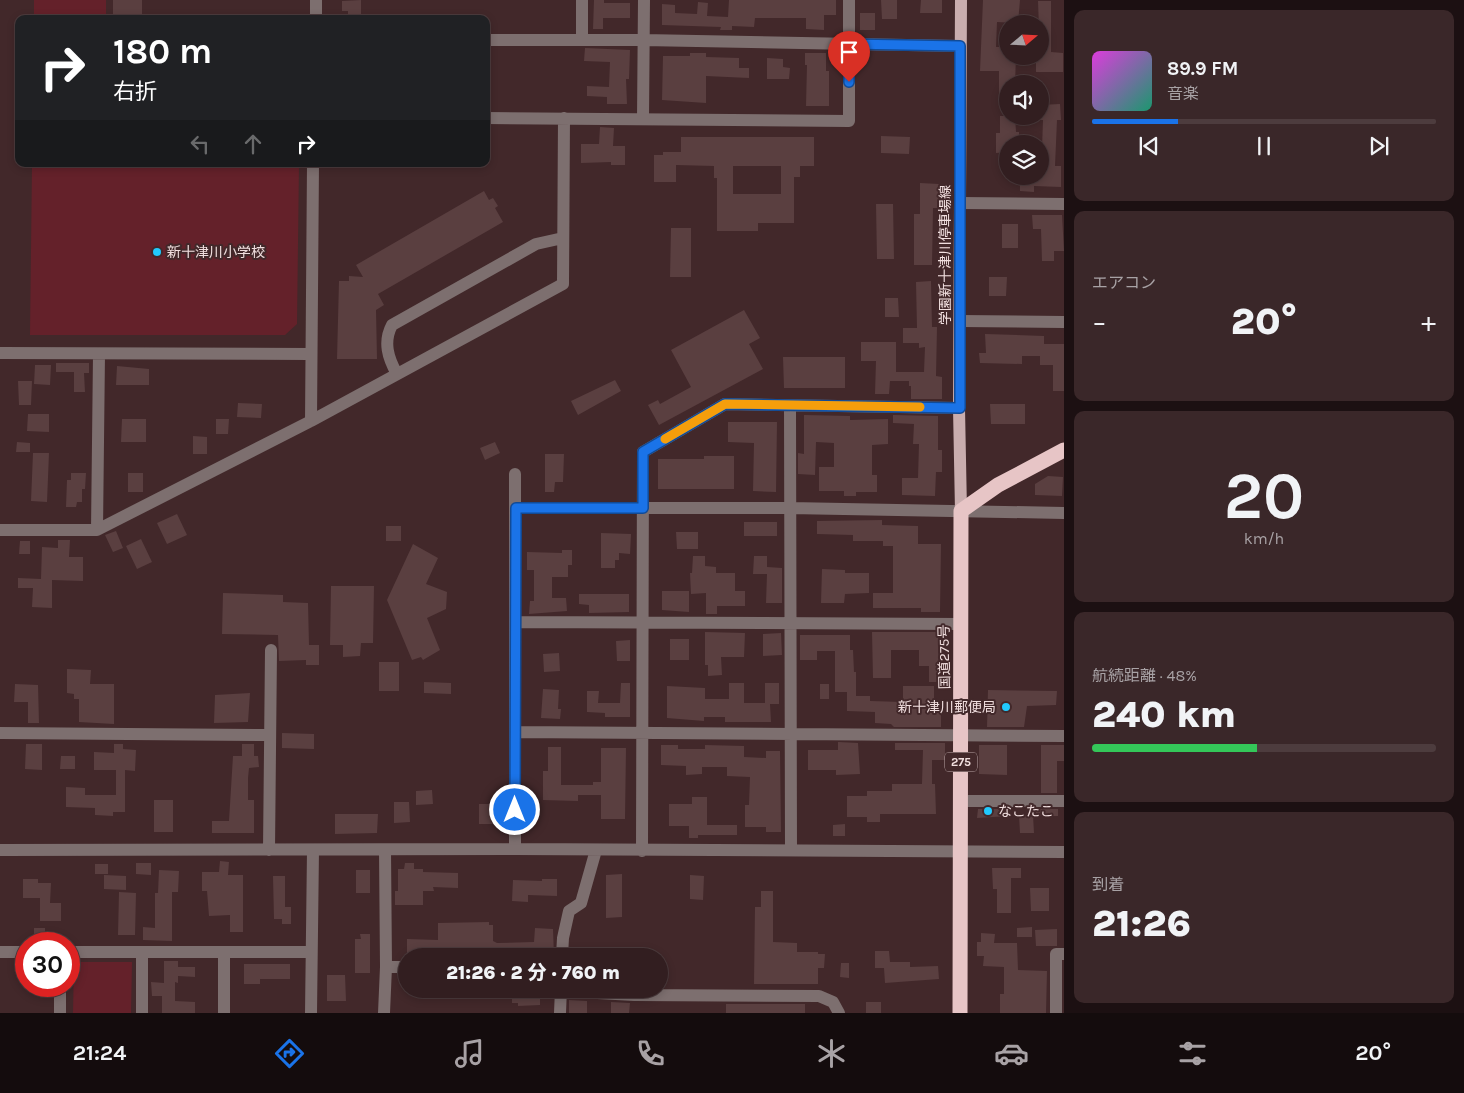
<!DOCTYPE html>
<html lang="ja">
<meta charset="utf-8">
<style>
:root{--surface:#321e20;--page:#3a2729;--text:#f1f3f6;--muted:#a8a2a5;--line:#4d3c3e;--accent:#1a73e8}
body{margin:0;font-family:Karla,"Noto Sans JP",sans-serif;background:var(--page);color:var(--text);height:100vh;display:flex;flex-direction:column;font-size:19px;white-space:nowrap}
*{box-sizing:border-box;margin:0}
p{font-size:16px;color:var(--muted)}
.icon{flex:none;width:28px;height:28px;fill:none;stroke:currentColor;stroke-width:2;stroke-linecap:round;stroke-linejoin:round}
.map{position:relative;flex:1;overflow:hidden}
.side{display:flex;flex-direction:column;gap:10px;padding:10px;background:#1c1012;width:400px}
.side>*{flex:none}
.top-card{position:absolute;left:15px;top:15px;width:475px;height:152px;border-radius:10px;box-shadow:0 2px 8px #0003,0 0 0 1px var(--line);background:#202124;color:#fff;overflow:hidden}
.needle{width:32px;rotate:71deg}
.tools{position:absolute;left:999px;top:15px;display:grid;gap:10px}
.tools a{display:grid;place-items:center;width:50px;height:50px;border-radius:50%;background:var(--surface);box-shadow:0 2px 8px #0003,0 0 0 1px var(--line);font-size:25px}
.speed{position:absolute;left:15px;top:932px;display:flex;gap:10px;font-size:25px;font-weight:700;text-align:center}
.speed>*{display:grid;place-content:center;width:65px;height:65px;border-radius:50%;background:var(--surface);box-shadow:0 2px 8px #0003,0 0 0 1px var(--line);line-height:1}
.speed .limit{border:8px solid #d22;background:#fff;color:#111}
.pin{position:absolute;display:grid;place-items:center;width:42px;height:42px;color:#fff;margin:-51px -21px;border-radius:50% 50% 50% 0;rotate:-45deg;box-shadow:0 0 5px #0007}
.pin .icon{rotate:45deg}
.me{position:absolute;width:55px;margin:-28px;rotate:0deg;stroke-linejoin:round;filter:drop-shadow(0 0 4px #0008)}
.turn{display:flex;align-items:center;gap:18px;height:105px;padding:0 15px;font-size:22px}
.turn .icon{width:65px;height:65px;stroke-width:2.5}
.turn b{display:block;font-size:35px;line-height:42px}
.lanes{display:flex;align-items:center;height:48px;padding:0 15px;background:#0003;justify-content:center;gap:25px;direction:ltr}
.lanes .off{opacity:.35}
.big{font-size:38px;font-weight:800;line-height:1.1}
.side .widget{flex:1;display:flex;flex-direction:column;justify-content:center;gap:8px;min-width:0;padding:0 18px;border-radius:10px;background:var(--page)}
.side .dial{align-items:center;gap:0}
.dial b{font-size:65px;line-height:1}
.song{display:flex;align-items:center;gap:15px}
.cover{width:60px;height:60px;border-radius:8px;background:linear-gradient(135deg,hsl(300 70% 55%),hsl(160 70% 35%))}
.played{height:5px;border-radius:2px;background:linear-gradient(90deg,var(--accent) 25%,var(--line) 25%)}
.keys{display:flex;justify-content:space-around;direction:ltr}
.heat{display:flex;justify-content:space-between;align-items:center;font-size:28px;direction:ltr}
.charge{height:8px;border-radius:4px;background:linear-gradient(90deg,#34c759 48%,var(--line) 0)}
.trip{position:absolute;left:398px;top:948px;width:270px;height:50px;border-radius:25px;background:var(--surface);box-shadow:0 2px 8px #0003,0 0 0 1px var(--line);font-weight:800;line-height:50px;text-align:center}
.menu{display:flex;height:80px;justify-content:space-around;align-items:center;background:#140c0d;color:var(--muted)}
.menu .icon{width:35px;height:35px}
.menu .selected{color:var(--accent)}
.menu b{font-size:22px;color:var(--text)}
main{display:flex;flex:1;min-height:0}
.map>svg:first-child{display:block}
</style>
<main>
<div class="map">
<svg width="1064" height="1013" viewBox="0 0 1064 1013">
<rect width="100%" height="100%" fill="#42282a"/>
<!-- green -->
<path fill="#64212a" d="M34,0H106V19H34Z
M32,164H299L297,324L285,335H30Z
M74,962H132L131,1013H73Z"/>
<!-- building -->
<path fill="#5a3f40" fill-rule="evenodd" d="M113,0H142V19H113Z
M361,0V17H348V11H342V1Z
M594,0H604V3H630V18H603V29H593Z
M729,0H836V15H824V30L806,29V18H755L754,27L732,26V30H720L721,27L662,25V4L675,5V13L697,14L698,2L708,3L707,16L728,17Z
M881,0H897V19H882Z
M921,0H942V13H920Z
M983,0H1020L1018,23L997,22L996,47H1008V56H1016L1015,84H1008V106H999V71H980Z
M1038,1H1051V52L1063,53V72H1036V56H1040Z
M860,13H875V30H860Z
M585,48L630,50L629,79H626L627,104H607V97L587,96V86L609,87L610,62L584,61Z
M690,53H706V57L739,58V68H749V78L706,76V103L662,100L663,56H690Z
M805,53H826V71H829V106H806L807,65H805Z
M767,58L783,59V67L790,68L789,79H767Z
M1060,104L1061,120H1057L1055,166H1061V187L1034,186V192L1020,191V176H1041L1043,120H1040V105Z
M1000,116H1015L1016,132H1019V144H1008V152L996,153V133H1000Z
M600,127L614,128L613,146H625V165H611V162L581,163V144H599Z
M881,136L910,137L909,154L881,153Z
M681,137H814V166H800V177H794V223H758V231H717V178H714V166L676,165V182H654V155H663V152H681ZM733,166H781V194H733Z
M920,183L939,184L938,208H933L932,265H914V214H920Z
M484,191L489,200L493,198L498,206L495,208L503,222L378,294L384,305L376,310L377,359H337L339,281H349V276L363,277L356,265Z
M876,204H893L894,259H877Z
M1032,215H1062L1064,251H1054V261H1042L1041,229H1033Z
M1002,224H1018V248H1002Z
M671,228H691V277H670Z
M989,277H1007L1006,296H989Z
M931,281L932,327H937L936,376L942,377V399H911V386H909V381H890L889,394H875L876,361H861V342H896V372H924L925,347L919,348V343H903V328H917L916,282Z
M885,298H898L899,317H885Z
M744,310L760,338L749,344L763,369L659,425L648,405L658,400L660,404L691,387L671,350Z
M985,334L1044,336V344H1064V391H1053V365H1040V356H1022V364L980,363L979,353H986Z
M783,357H845V388H784Z
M56,363H89V373H84L85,392H74V372H56Z
M35,365H51L50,385L34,384Z
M117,366L149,369V385H116Z
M615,380L621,391L578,415L571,401Z
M18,381H32L31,405H19Z
M238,403L262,404L261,418L237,417Z
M990,404H1025V424H991Z
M28,414H49V432L27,431Z
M804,415L850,416V420L888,419V444L872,445V475H877V492H856V496H844V491H819V467H834V443L816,442L815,475L798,474V453L804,454Z
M893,415L938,416V450H942V472H936L935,496L902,495V478H918L919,444H913L914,424L893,423Z
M122,419H146V442H121Z
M216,419H229L228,434H216Z
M728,422H777L776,492L753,491L754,443L728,442Z
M193,436L207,437V454H193Z
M17,442L30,443V452H16Z
M495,442L500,453L485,460L480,448Z
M33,453H49L47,502L31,501Z
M545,454H564L563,482H555L554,492H545Z
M704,456H734V489H658V459H704Z
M71,473H86L85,489H82V502H77L76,507H66L67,480H71Z
M128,473H143V492H128Z
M1048,476L1063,477L1062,496L1035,495V484Z
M177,514L187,535L167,544L157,523Z
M882,520V525L918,526V544H941L940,612H921V608H873V593H893V546H883V541H853V535L817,534V521Z
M744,522H777V536H744Z
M386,526H401V541H386Z
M116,531L123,548L113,552L105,535Z
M676,532H698V549H677Z
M601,533L631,534L630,554L619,553V560H615V568H601Z
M141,539L152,562L137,569L126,546Z
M58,540H70L69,557H83V581L52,580V608L32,607L33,588H18V578L41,579L42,547L58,548Z
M20,541H30V554H19Z
M413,544L438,558L426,584L447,592L446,609L427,618L440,650L423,660L421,657L412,660L387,600Z
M562,550H572V565H568V577H552V598H566L567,611L529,614L530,601H534V570H527V552L562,553Z
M693,556H705V566L716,567V573H735V591H745V606H717V614H706V593L691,594L690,573H692Z
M754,556H767V567L782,568V603H766L767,574H753Z
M822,569L845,570V573H869V593L845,594L844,603H821Z
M331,586H374L373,643H361L360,656L343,657V645H330Z
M662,591H689V612L662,610Z
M223,593L283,595V602L308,603L309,645H319V665H306V660L279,661L278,635L222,634Z
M579,594H629V612L589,613V605L579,604Z
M705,632L745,633L744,657H721L722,675L708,676V665H705Z
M872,632H938L939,682H929V666H919V650H891V678H873Z
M781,633L782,655L763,656V634Z
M800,635H850V650H853L854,672H856V696H870V701L903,702V686H934V704H941V727H894L891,724L875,723V712L847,711V692H835V651H817V660H800Z
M670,639H689V660H670Z
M630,640V661H617L616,641Z
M559,653L560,671L544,672L543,654Z
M379,662H399V691H379Z
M67,669L91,670L90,684H114V724L79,722V699H74V694L67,693Z
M424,682L451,683V694L424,693Z
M621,683H630V717H605V713L587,712V691H599L598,703H620Z
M729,683H744V703H765V683H779V704H770L771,722H725V717H704V721L667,718V686L705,688V699H729Z
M15,684L38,685L39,723H28V702H14Z
M820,684H829V699H820Z
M543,689L559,690L558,709H561L560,719L541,718Z
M988,690L1057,691L1056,705L1027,706L1024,727H987Z
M250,693L248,722L214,723L215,695Z
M282,733L314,734V749L282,748Z
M838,742L858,743L860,774L836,775V770H808V750H838Z
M895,743H945V760H932V784H935L936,814H880V822H867V817H847V796H867V791H892V784H922L923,750H895Z
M26,744H42V770L25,769Z
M114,744H123V749L136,750L135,771L125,770V812H113V816L95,815V808L66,807V787L85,788V795H116V770H94V752L114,753Z
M242,744H254V756H258L259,767L249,768L248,778V800H254V833H212V821H229L233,756H242Z
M661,745H678V749H705V745L744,746V757L766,758V751H780L781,832H766V827H745V805H749L750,777L727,776V767H702V774L686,775V766L661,765Z
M979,745H1007V775L979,774Z
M1041,745H1064V761H1057V793H1041Z
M548,747H561V785H593V782H601V748H626L625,819H601V795H578V801L543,800V771H548Z
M61,756H75V769H60Z
M432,790L433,804L416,805V791Z
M692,797H707V825H737V835H698V838H689V826H669V804H692Z
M154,800H173V832H154Z
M394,802H409L410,822L394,823Z
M479,804H498V824H479Z
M978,809H1009V816L977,818Z
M1036,809H1058V816H1036Z
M335,814H378L377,833L335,834Z
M1019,815H1033L1034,833H1020Z
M845,824V836H833V825Z
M220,861L229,862L228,875H243V932H230V915L209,916L207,891H202V872H219Z
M136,863H151V875L136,874Z
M405,863H414V869H423V872L458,873V888L433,887L434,891H423V905H395V891H398V869H404Z
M95,864H108V874H95Z
M992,868H1021V878H1011V913H997V889H993Z
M159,870L179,871L178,892H172V941L143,940V927L155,928V893H158Z
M356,870H370V893H356Z
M622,874V917L606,918V875Z
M104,875L126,876V890L104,889Z
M690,875L704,876L703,900L690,899Z
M273,876H285V907H291V924H282V919H274Z
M23,879H38V883H51L50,903H61V921H40V898H23Z
M542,879H557V896L528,895V902L512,901L513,880L542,881Z
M1030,888H1049V911H1031Z
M761,891H773V942L797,943V952H818V954H825L824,968H818V984H754L755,907H761Z
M119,892L136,893L135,935H118Z
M489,922V925H493V941L497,943L534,942L535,928L553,929L554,956L407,954V939L438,940V923Z
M1032,927V937H1017V928Z
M34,928H45V942H34Z
M1057,929V946H1036L1035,930Z
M981,933L995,934L994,943H1017L1018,970L1047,971L1046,1013H1000V994H1004V967L983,966L984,956H977V942H981Z
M360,934H370V973H355V939H361Z
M875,951H889L890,962H910V967L938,966L939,979L885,983L884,968H875Z
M164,961H178V967H195V977L178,976V983L175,982V1001L195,1002V1013H162V996H152L151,982L164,983Z
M841,963H849V978L840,977Z
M244,964H290V979H260V984H244Z
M327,975H345L346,1001H327Z
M512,992L540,993V1005L518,1006V1003H512Z
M569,1000L587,1001V1013H569Z
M611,1002L630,1003L629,1013H611Z
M866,1002H881V1013H866Z
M726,1004H805V1013H726Z"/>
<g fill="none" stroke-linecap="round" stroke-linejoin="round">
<!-- minor -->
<path stroke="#7d6f6f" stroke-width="12" d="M316,0V19
M486,40H643L960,46
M582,40V0
M486,118L849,121V0
M643,118L644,0
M960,203L1064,204
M960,321L1064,322
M0,353L311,354
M397,374C388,358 383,342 392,325L536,244L563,238
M790,406L791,850
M311,421L313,164
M515,474V849
M516,508H790L1064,513
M0,530H97L311,421L563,284L564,118
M97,530L99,354
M515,622L960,624
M515,732L1064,736
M0,733L269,735
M961,801H1064
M0,850L515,849L1064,852
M269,850L271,650
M642,851L643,452L725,404L959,408
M0,952H26
M69,952H311
M224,952V1013
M142,953V1013
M562,956L563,938L569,911L581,903L596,850
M386,967H406
M60,986V1013
M561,991L634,995L819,996L833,1002L839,1013
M311,1013L313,850
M384,1013L386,967L385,850
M560,1013L561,989
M1056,1013V954H1064"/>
<!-- major -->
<path stroke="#c9adae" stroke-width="12" d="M961,0L959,408L961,511"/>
<!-- highway -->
<path stroke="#e7c5c6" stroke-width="15" d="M960,1013L961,511L998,485L1064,450"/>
</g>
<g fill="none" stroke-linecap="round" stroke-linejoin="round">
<!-- route casing -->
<g stroke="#114b97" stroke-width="12">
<path id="route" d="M515,810L516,508H643V452L725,404L960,408V46L849,44V82"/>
</g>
<!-- route -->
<use href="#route" stroke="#1a73e8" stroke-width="9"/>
<!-- slow -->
<path stroke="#f59e0b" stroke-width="9" d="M665,439L725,404L920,407"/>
</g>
<!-- markers -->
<g fill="#21c9fd" stroke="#42282a" stroke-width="2">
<circle cx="157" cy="252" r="5"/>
<circle cx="1006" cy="707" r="5"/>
<circle cx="988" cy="811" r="5"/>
</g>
<g text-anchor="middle" stroke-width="4" stroke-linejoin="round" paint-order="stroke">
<!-- shield labels -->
<rect fill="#42282a" stroke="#bca8a9" stroke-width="1" x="945" y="752.5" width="32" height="19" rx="4"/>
<g font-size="12" font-weight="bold" fill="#f1dfdf">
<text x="961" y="766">275</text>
</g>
<!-- poi labels -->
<g font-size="14" fill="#f1dfdf" stroke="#42282a" text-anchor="start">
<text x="167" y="257">新十津川小学校</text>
<text x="996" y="712" text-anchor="end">新十津川郵便局</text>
<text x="998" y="816">なこたこ</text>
</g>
<!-- street labels -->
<g font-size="14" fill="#f1dfdf" stroke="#42282a">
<text transform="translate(945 255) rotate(-90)" y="5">学園新十津川停車場線</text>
<text transform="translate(944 657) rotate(-91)" y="5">国道275号</text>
</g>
</g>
</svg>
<div class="tools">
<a><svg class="needle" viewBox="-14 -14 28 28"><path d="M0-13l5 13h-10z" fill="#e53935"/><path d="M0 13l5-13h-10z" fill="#a8a2a5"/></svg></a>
<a><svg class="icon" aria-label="sound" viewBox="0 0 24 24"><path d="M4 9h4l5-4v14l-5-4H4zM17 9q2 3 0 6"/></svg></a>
<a><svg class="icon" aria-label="layers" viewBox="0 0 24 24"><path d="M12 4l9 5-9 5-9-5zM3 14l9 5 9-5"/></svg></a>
</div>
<div class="speed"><div class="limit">30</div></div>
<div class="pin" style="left:849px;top:82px;background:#d93025"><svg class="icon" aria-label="arrive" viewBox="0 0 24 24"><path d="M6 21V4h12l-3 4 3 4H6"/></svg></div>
<svg class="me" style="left:515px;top:810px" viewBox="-20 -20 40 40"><circle r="17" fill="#1a73e8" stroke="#fff" stroke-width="3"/><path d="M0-11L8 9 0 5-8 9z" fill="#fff"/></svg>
<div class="trip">21:26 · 2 分 · 760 m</div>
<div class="top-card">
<div class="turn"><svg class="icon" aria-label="right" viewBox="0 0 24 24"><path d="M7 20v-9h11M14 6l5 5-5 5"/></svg><div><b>180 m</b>右折</div></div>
<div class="lanes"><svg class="icon off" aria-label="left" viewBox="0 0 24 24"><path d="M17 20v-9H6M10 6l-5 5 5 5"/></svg><svg class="icon off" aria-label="ahead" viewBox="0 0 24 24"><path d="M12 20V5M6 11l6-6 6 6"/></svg><svg class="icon" aria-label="right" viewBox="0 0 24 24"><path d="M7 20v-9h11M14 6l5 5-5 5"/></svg></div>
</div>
</div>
<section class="side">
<div class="widget">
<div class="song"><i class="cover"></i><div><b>89.9 FM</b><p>音楽</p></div></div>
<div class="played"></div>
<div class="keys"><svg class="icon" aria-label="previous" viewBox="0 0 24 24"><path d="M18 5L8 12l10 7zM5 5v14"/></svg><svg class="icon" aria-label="pause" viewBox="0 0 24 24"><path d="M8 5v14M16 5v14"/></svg><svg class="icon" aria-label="next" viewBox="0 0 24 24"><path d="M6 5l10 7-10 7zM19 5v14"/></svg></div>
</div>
<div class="widget"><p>エアコン</p>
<div class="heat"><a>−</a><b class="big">20°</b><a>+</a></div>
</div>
<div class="widget dial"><b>20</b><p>km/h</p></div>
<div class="widget"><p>航続距離 · 48%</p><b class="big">240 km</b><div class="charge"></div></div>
<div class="widget"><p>到着</p><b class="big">21:26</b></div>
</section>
</main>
<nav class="menu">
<b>21:24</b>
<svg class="icon selected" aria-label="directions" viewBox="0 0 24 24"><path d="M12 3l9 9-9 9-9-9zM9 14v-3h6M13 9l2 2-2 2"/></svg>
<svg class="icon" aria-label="music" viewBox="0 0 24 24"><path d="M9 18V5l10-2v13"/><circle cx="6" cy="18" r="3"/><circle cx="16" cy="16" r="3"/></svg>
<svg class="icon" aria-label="phone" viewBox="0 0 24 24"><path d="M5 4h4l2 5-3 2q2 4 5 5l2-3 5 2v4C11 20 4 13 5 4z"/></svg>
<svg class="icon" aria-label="climate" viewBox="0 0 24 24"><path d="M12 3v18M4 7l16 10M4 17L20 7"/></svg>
<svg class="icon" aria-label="car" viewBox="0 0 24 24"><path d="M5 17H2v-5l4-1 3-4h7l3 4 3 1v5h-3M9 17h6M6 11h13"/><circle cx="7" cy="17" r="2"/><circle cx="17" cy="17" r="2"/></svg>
<svg class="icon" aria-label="filters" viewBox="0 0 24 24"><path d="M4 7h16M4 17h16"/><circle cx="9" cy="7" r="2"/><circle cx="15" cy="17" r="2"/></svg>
<b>20°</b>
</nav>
